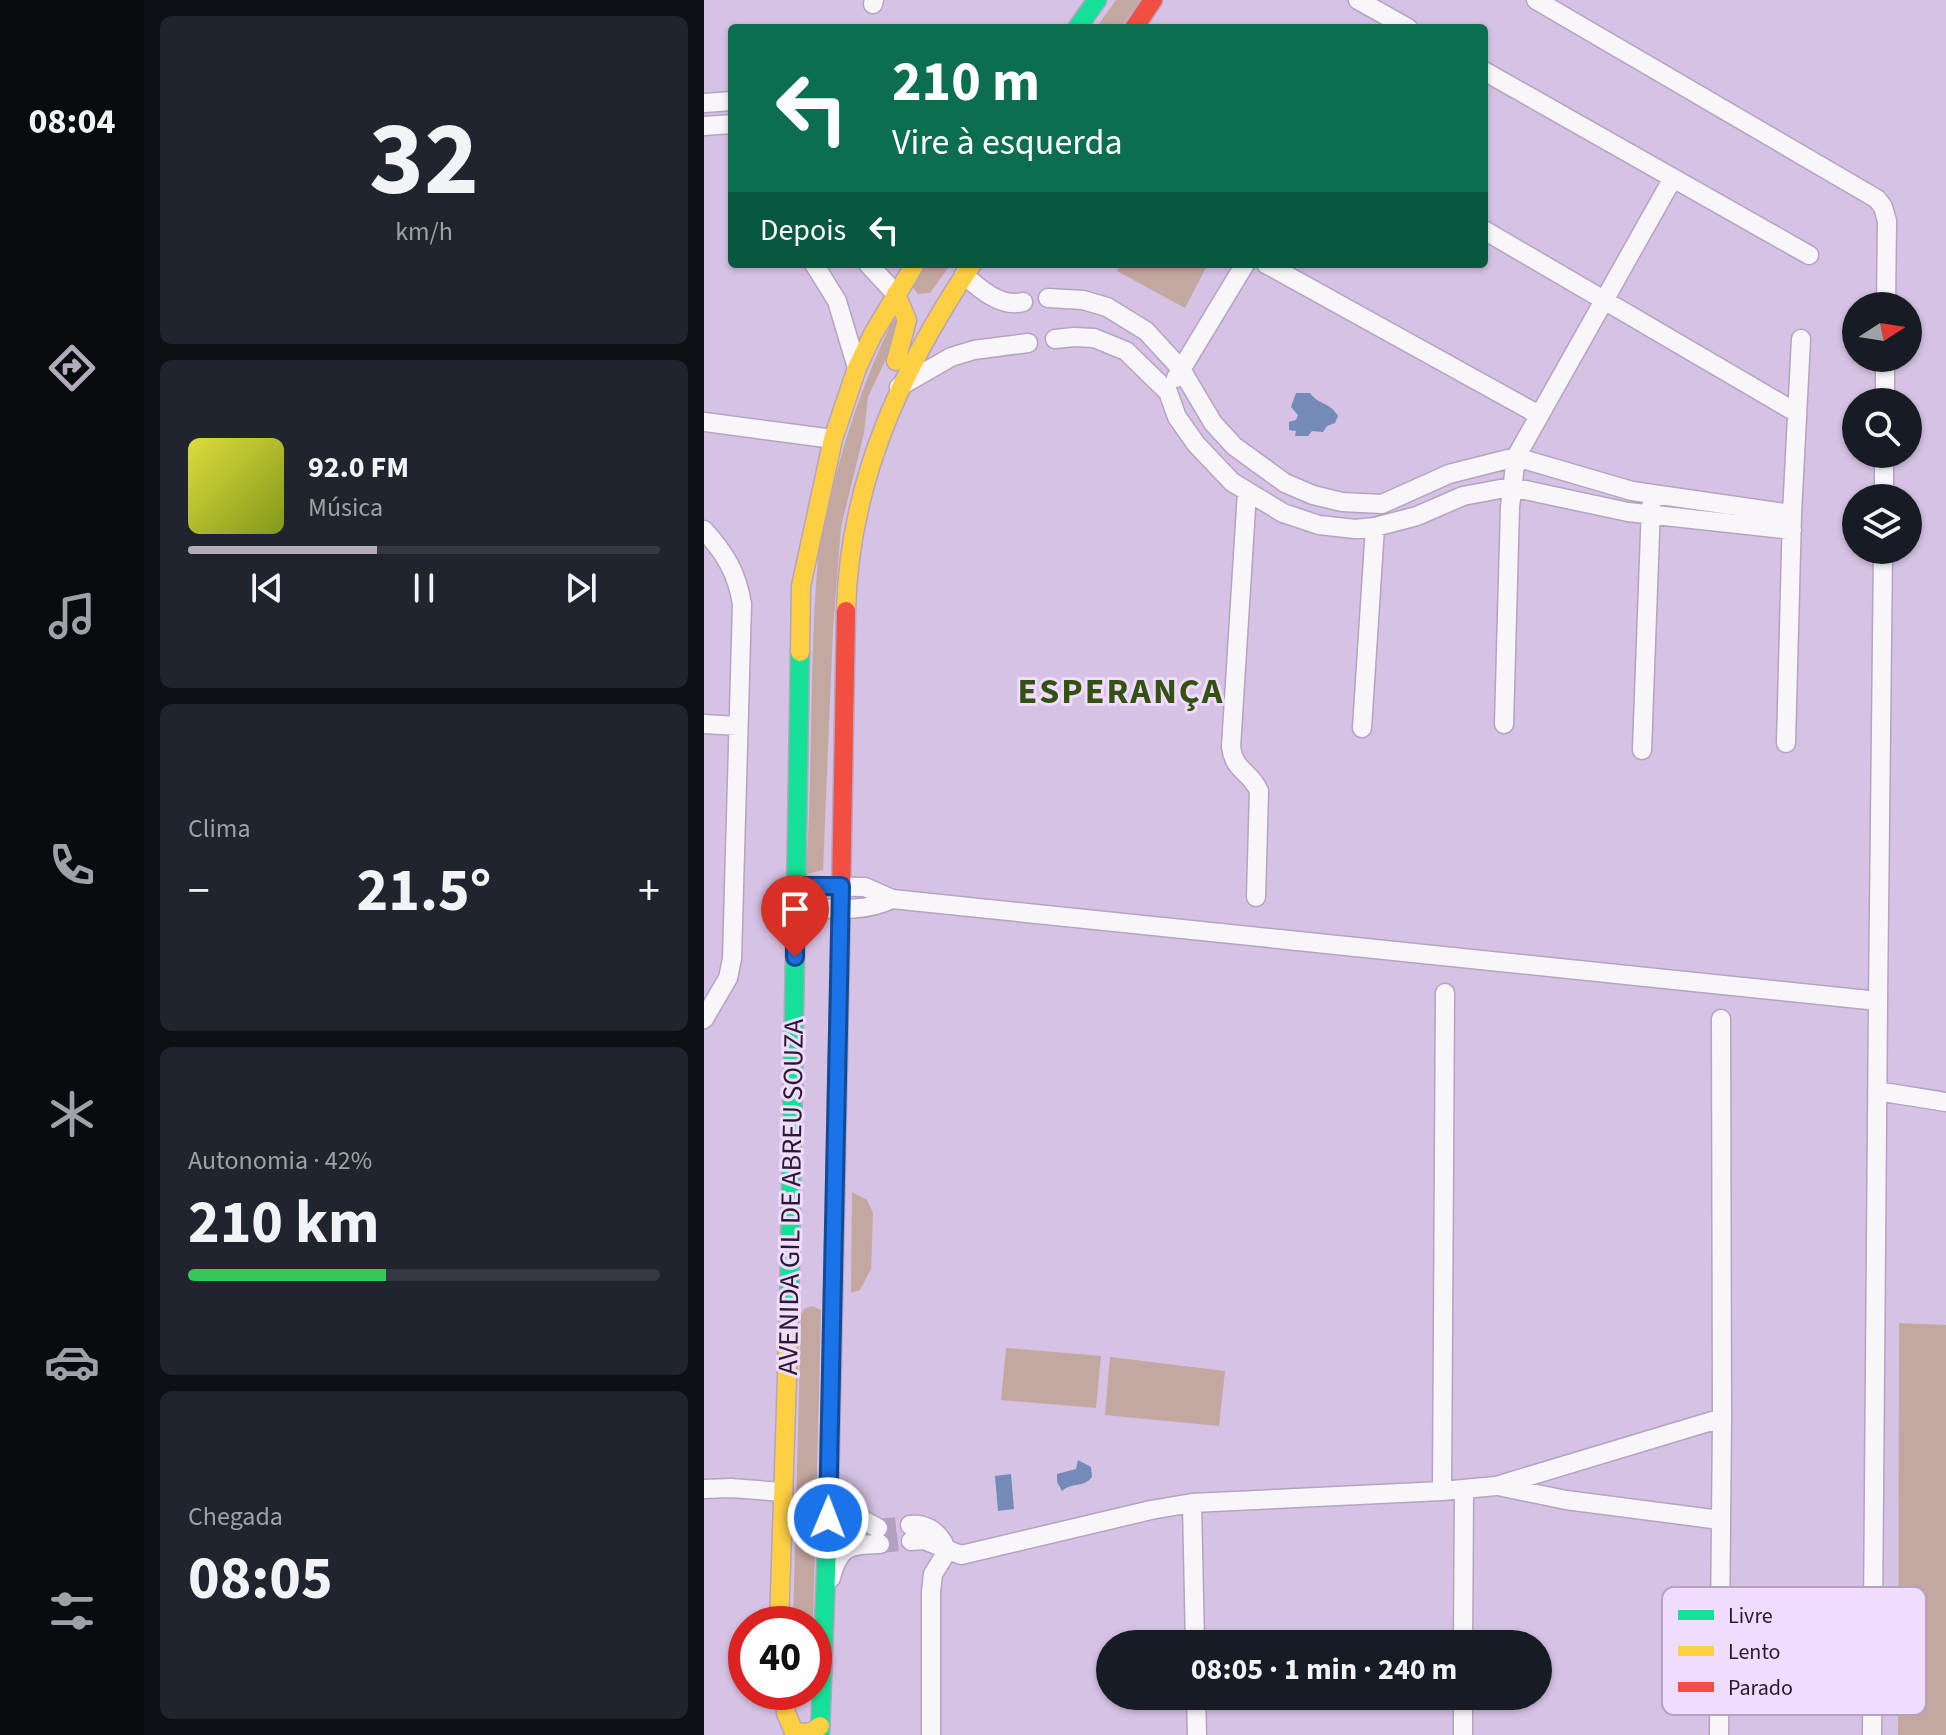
<!DOCTYPE html>
<html lang="pt">
<meta charset="utf-8">
<style>
:root{--surface:#171b24;--page:#20242c;--text:#f1f3f6;--muted:#9ea1a6;--line:#363941;--accent:#b2acba}
body{margin:0;font-family:"Source Sans 3",sans-serif;background:var(--page);color:var(--text);height:100vh;display:flex;flex-direction:column;font-size:30px;white-space:nowrap}
*{box-sizing:border-box;margin:0}
p{font-size:26px;color:var(--muted)}
.icon{flex:none;width:44px;height:44px;fill:none;stroke:currentColor;stroke-width:2;stroke-linecap:round;stroke-linejoin:round}
.map{position:relative;flex:1;overflow:hidden}
.panel{display:flex;flex-direction:column;gap:16px;padding:16px;background:#0d0f14;width:560px}
.panel>*{flex:none}
.banner{position:absolute;left:24px;top:24px;width:760px;height:244px;border-radius:8px;box-shadow:0 2px 6px #0004;background:#0b6e4f;color:#fff;overflow:hidden}
.needle{width:52px;rotate:78deg}
.fabs{position:absolute;left:1138px;top:292px;display:grid;gap:16px}
.fabs a{display:grid;place-items:center;width:80px;height:80px;border-radius:50%;background:var(--surface);box-shadow:0 2px 6px #0004;font-size:40px}
.speed{position:absolute;left:24px;top:1606px;display:flex;gap:16px;font-size:40px;font-weight:700;text-align:center}
.speed>*{display:grid;place-content:center;width:104px;height:104px;border-radius:50%;background:var(--surface);box-shadow:0 2px 6px #0004;line-height:1}
.speed .limit{border:12px solid #d22;background:#fff;color:#111}
.pin{position:absolute;display:grid;place-items:center;width:68px;height:68px;color:#fff;margin:-82px -34px;border-radius:50% 50% 50% 0;rotate:-45deg;box-shadow:0 0 8px #0007}
.pin .icon{rotate:45deg}
.me{position:absolute;width:88px;margin:-44px;rotate:1deg;stroke-linejoin:round;filter:drop-shadow(0 0 6px #0008)}
.turn{display:flex;align-items:center;gap:28px;height:168px;padding:0 32px;font-size:36px}
.turn .icon{width:104px;height:104px;stroke-width:2.5}
.turn b{display:block;font-size:56px;line-height:68px}
.then{display:flex;align-items:center;height:76px;padding:0 32px;background:#0003;gap:16px;font-size:30px}
.big{font-size:60px;font-weight:700;line-height:1.1}
.panel .card{flex:1;display:flex;flex-direction:column;justify-content:center;gap:12px;min-width:0;padding:0 28px;border-radius:12px;background:var(--page)}
.panel .dial{align-items:center;gap:0}
.dial b{font-size:104px;line-height:1}
.song{display:flex;align-items:center;gap:24px}
.cover{width:96px;height:96px;border-radius:12px;background:linear-gradient(135deg,hsl(60 70% 55%),hsl(70 70% 35%))}
.played{height:8px;border-radius:4px;background:linear-gradient(90deg,var(--accent) 40%,var(--line) 40%)}
.keys{display:flex;justify-content:space-around;direction:ltr}
.heat{display:flex;justify-content:space-between;align-items:center;font-size:44px;direction:ltr}
.charge{height:12px;border-radius:6px;background:linear-gradient(90deg,#34c759 42%,var(--line) 0)}
.trip{position:absolute;left:392px;top:1630px;width:456px;height:80px;border-radius:40px;background:var(--surface);box-shadow:0 2px 6px #0004;font-weight:700;line-height:80px;text-align:center}
main{display:flex;flex:1;min-height:0}
.tab-bar{display:flex;flex-direction:column;width:144px;justify-content:space-around;align-items:center;background:#090b0e;color:var(--muted)}
.tab-bar .icon{width:56px;height:56px}
.tab-bar .selected{color:var(--accent)}
.tab-bar b{font-size:36px;color:var(--text)}
.map>svg:first-child{display:block}
</style>
<main>
<nav class="tab-bar">
<b>08:04</b>
<svg class="icon selected" aria-label="directions" viewBox="0 0 24 24"><path d="M12 3l9 9-9 9-9-9zM9 14v-3h6M13 9l2 2-2 2"/></svg>
<svg class="icon" aria-label="music" viewBox="0 0 24 24"><path d="M9 18V5l10-2v13"/><circle cx="6" cy="18" r="3"/><circle cx="16" cy="16" r="3"/></svg>
<svg class="icon" aria-label="phone" viewBox="0 0 24 24"><path d="M5 4h4l2 5-3 2q2 4 5 5l2-3 5 2v4C11 20 4 13 5 4z"/></svg>
<svg class="icon" aria-label="climate" viewBox="0 0 24 24"><path d="M12 3v18M4 7l16 10M4 17L20 7"/></svg>
<svg class="icon" aria-label="car" viewBox="0 0 24 24"><path d="M5 17H2v-5l4-1 3-4h7l3 4 3 1v5h-3M9 17h6M6 11h13"/><circle cx="7" cy="17" r="2"/><circle cx="17" cy="17" r="2"/></svg>
<svg class="icon" aria-label="filters" viewBox="0 0 24 24"><path d="M4 7h16M4 17h16"/><circle cx="9" cy="7" r="2"/><circle cx="15" cy="17" r="2"/></svg>
</nav>
<section class="panel">
<div class="card dial"><b>32</b><p>km/h</p></div>
<div class="card">
<div class="song"><i class="cover"></i><div><b>92.0 FM</b><p>Música</p></div></div>
<div class="played"></div>
<div class="keys"><svg class="icon" aria-label="previous" viewBox="0 0 24 24"><path d="M18 5L8 12l10 7zM5 5v14"/></svg><svg class="icon" aria-label="pause" viewBox="0 0 24 24"><path d="M8 5v14M16 5v14"/></svg><svg class="icon" aria-label="next" viewBox="0 0 24 24"><path d="M6 5l10 7-10 7zM19 5v14"/></svg></div>
</div>
<div class="card"><p>Clima</p>
<div class="heat"><a>−</a><b class="big">21.5°</b><a>+</a></div>
</div>
<div class="card"><p>Autonomia · 42%</p><b class="big">210 km</b><div class="charge"></div></div>
<div class="card"><p>Chegada</p><b class="big">08:05</b></div>
</section>
<div class="map">
<svg width="1242" height="1735" viewBox="0 0 1242 1735">
<rect width="100%" height="100%" fill="#d6c2e4"/>
<!-- green -->
<path fill="#c3a8a1" d="M412,0H437L416,28H392Z
M224,264H247L226,293L214,294L208,286Z
M416,264H504L481,308L413,271Z
M192,318L199,323L164,397L160,433L137,527L129,629L119,870L102,874C109,769 105,663 114,558C115,542 120,526 124,510C138,443 159,383 188,321Z
M148,1192L163,1200L169,1213L167,1269L156,1290L147,1293Z
M108,1306L117,1310L109,1624H89L97,1315L100,1309Z
M1195,1323L1242,1325V1735H1194Z
M302,1348L397,1356L392,1408L297,1400Z
M406,1357L521,1371L515,1426L401,1415Z"/>
<!-- water -->
<path fill="#738bb6" d="M592,393H606C613,404 626,402 634,416L631,423L623,426L619,432L608,431L604,436H591L592,431L585,430V422L592,420L594,415L587,407Z
M374,1460L387,1467L388,1477C380,1488 368,1482 358,1491L353,1482V1474L372,1469Z
M307,1474L310,1509L294,1511L291,1476Z"/>
<g fill="none" stroke-linecap="round" stroke-linejoin="round">
<!-- street-tunnel -->
<path stroke="#b3a0c0" stroke-width="18" stroke-dasharray="18 9" stroke-linecap="butt" d="M174,1528L206,1525
M176,1544L207,1541"/>
<!-- street casing -->
<g stroke="#b4a4bf" stroke-width="21">
<path id="street" d="M654,0L704,28
M832,0L1173,199L1179,207L1183,221L1182,306
M169,4L170,0
M780,71L1105,255
M0,103L28,101
M0,126L28,124
M780,230L1093,413
M110,264L133,301L153,368
M164,264L192,294
M562,264L835,415
M260,275C276,289 297,308 319,302
M344,298L379,300L403,307L442,331L477,369L509,423L530,446L581,483L609,495L638,502L678,504L745,474L812,457L928,491L1088,514
M351,339L370,337L390,338L422,351L464,392L473,417L492,444L528,482L579,513L615,525L651,529L671,527L713,516L759,496L807,487L924,512L1088,530
M472,378L541,264
M195,387L247,357L270,350L324,343
M1181,402V358
M0,422L129,439
M543,492L527,747C530,771 546,771 555,791L552,897
M1180,498V454
M0,530C21,553 33,573 38,604L28,959L24,978L0,1019
M0,724L34,726
M800,724L806,507L812,457L969,178
M658,728L671,527
M1082,743L1088,514L1097,339
M938,750L947,506
M91,886L161,887L188,899L1174,1001L1168,1735
M91,907C125,908 157,914 188,899
M1174,1001L1179,550
M1173,1091L1242,1102
M794,1486L862,1500L1016,1520
M0,1489L27,1488L78,1492
M125,1491L146,1513L174,1528
M738,1491L741,993
M488,1503L491,1644
M206,1525C221,1523 233,1531 240,1544
M207,1541L220,1540L257,1555L447,1510L488,1503L738,1491L792,1486L1018,1418
M127,1578C135,1545 146,1545 176,1544
M759,1644L760,1489
M492,1696L493,1735
M227,1735V1592L229,1574L244,1550
M759,1735V1696
M1015,1735L1018,1418L1017,1019"/>
</g>
<!-- fast casing -->
<g stroke="#b4a4bf" stroke-width="21">
<path id="fast" d="M373,28L393,0
M85,1315L96,652
M116,1735L125,1491L130,1255"/>
</g>
<!-- slow casing -->
<g stroke="#b4a4bf" stroke-width="21">
<path id="slow" d="M192,294L203,320L192,361
M142,611C145,483 197,369 268,264
M96,652L97,586L129,439L153,368L169,334L211,264
M130,1255L136,953
M75,1624L85,1315
M80,1692L82,1713L90,1732L106,1733L116,1726"/>
</g>
<!-- jam casing -->
<g stroke="#b4a4bf" stroke-width="21">
<path id="jam" d="M430,28L449,0
M136,953L142,611"/>
</g>
<!-- street -->
<use href="#street" stroke="#f9f6fb" stroke-width="18"/>
<!-- fast -->
<use href="#fast" stroke="#16e098" stroke-width="18"/>
<!-- slow -->
<use href="#slow" stroke="#ffcf43" stroke-width="18"/>
<!-- jam -->
<use href="#jam" stroke="#f24e42" stroke-width="18"/>
</g>
<g fill="none" stroke-linecap="round" stroke-linejoin="round">
<!-- route casing -->
<g stroke="#114b97" stroke-width="20">
<path id="route" d="M91,957V886H137L124,1518"/>
</g>
<!-- route -->
<use href="#route" stroke="#1a73e8" stroke-width="14"/>
</g>
<g text-anchor="middle" stroke-width="6" stroke-linejoin="round" paint-order="stroke">
<!-- street labels -->
<g font-size="28" fill="#291a32" stroke="#f0dcfe">
<text transform="translate(86 1197) rotate(-89)" y="10">AVENIDA GIL DE ABREU SOUZA</text>
</g>
<!-- district labels -->
<g font-size="36" font-weight="bold" letter-spacing="2" fill="#33520f" stroke="#f0dcfe">
<text x="417" y="703">ESPERANÇA</text>
</g>
</g>
<!-- legend -->
<rect x="958" y="1587" width="264" height="128" rx="12" fill="#f0dcfe" stroke="#b4a2c1" stroke-width="2"/>
<rect x="974" y="1610" width="36" height="10" fill="#16e098"/>
<rect x="974" y="1646" width="36" height="10" fill="#ffcf43"/>
<rect x="974" y="1682" width="36" height="10" fill="#f24e42"/>
<g font-size="22" fill="#291a32">
<text x="1024" y="1623">Livre</text>
<text x="1024" y="1659">Lento</text>
<text x="1024" y="1695">Parado</text>
</g>
</svg>
<div class="fabs">
<a><svg class="needle" viewBox="-14 -14 28 28"><path d="M0-13l5 13h-10z" fill="#e53935"/><path d="M0 13l5-13h-10z" fill="#9ea1a6"/></svg></a>
<a><svg class="icon" aria-label="search" viewBox="0 0 24 24"><circle cx="10" cy="10" r="6"/><path d="M15 15l6 6"/></svg></a>
<a><svg class="icon" aria-label="layers" viewBox="0 0 24 24"><path d="M12 4l9 5-9 5-9-5zM3 14l9 5 9-5"/></svg></a>
</div>
<div class="speed"><div class="limit">40</div></div>
<div class="pin" style="left:91px;top:957px;background:#d93025"><svg class="icon" aria-label="arrive" viewBox="0 0 24 24"><path d="M6 21V4h12l-3 4 3 4H6"/></svg></div>
<svg class="me" style="left:124px;top:1518px" viewBox="-20 -20 40 40"><circle r="17" fill="#1a73e8" stroke="#fff" stroke-width="3"/><path d="M0-11L8 9 0 5-8 9z" fill="#fff"/></svg>
<div class="trip">08:05 · 1 min · 240 m</div>
<div class="banner">
<div class="turn"><svg class="icon" aria-label="left" viewBox="0 0 24 24"><path d="M17 20v-9H6M10 6l-5 5 5 5"/></svg><div><b>210 m</b>Vire à esquerda</div></div>
<div class="then">Depois<svg class="icon" aria-label="left" viewBox="0 0 24 24"><path d="M17 20v-9H6M10 6l-5 5 5 5"/></svg></div>
</div>
</div>
</main>
